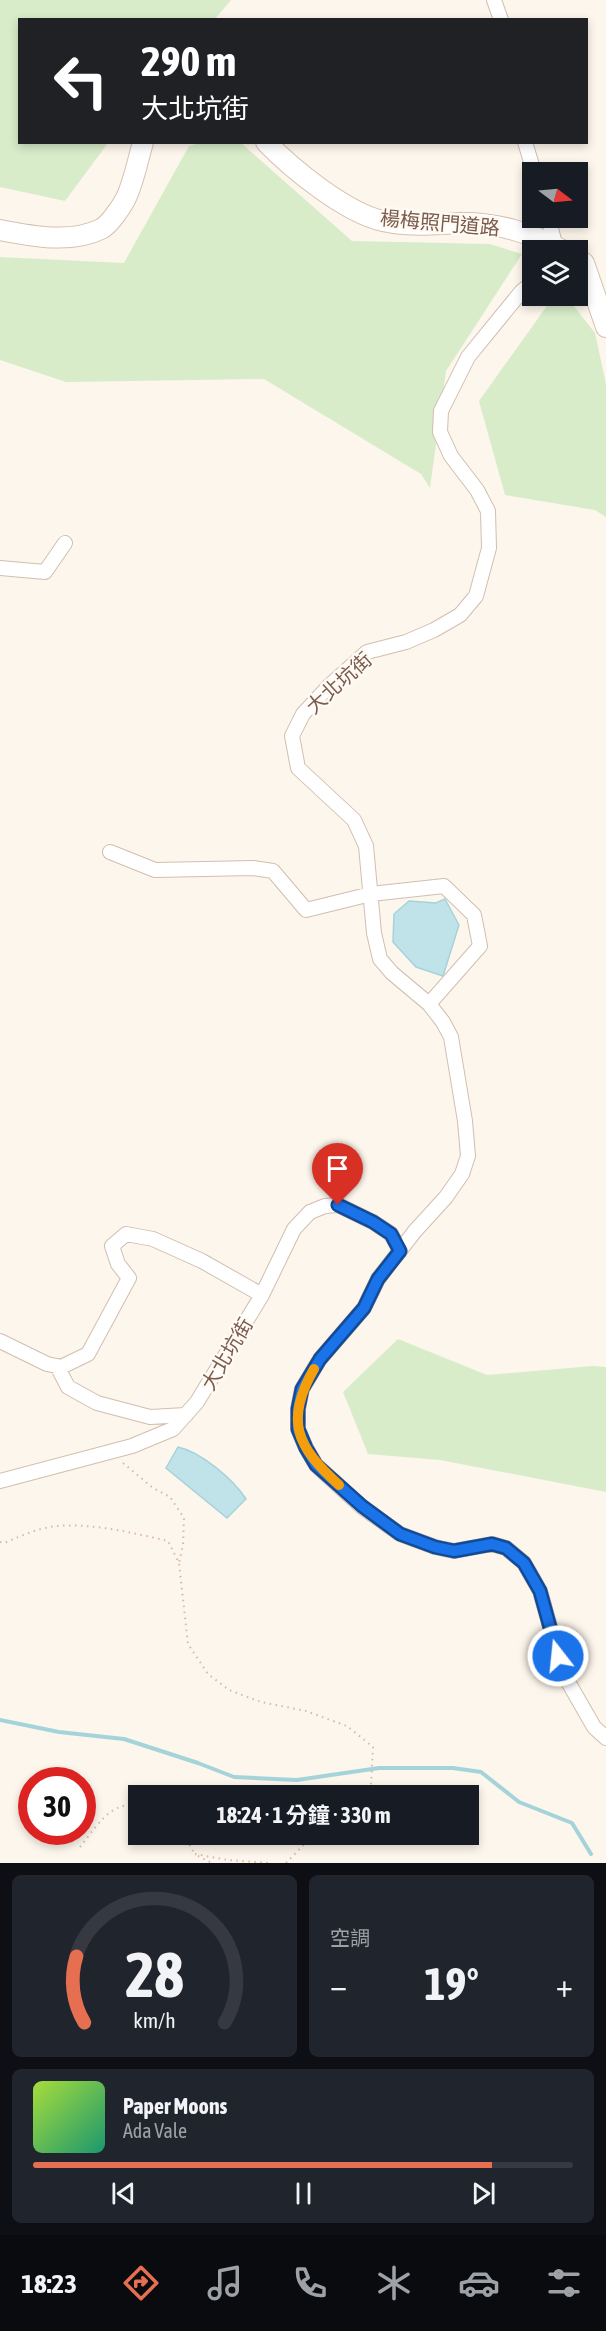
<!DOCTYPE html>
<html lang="zh-TW">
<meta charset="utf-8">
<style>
:root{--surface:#171b24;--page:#20242c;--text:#f1f3f6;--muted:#9ea1a6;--line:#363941;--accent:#e76f51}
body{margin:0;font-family:"Asap Condensed","Noto Sans TC",sans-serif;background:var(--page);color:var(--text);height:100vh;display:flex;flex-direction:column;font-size:22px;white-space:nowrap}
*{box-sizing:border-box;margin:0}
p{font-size:20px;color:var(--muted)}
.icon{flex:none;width:33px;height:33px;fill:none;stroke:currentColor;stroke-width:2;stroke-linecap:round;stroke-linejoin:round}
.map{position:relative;height:1863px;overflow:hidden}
.details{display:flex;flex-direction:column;gap:12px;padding:12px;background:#0d0f14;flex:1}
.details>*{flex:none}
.guide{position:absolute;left:18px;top:18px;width:570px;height:126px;border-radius:0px;box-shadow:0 3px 9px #0003;background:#202124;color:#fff;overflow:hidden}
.needle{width:39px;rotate:106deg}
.tools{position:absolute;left:522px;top:162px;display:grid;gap:12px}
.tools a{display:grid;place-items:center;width:66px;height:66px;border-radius:0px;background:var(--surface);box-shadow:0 3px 9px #0003;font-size:30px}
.speed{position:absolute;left:18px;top:1767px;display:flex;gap:12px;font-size:30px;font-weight:700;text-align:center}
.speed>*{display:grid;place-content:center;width:78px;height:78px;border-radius:50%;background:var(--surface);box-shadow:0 3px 9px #0003;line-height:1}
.speed .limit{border:9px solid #d22;background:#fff;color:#111}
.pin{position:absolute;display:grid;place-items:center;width:51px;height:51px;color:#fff;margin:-62px -26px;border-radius:50% 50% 50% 0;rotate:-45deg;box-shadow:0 0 6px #0007}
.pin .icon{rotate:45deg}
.me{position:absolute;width:66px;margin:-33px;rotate:344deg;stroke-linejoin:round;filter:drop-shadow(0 0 4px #0008)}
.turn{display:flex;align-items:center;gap:21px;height:126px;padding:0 24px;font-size:27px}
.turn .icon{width:78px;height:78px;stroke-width:2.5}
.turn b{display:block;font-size:42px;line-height:51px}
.big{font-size:45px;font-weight:700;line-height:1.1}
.details .widget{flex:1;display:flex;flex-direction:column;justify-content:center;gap:9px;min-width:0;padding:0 21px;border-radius:9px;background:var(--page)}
.details .dial{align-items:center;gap:0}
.dial svg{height:156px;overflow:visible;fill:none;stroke:var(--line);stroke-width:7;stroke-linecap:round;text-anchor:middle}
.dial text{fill:var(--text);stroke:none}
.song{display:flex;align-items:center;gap:18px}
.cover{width:72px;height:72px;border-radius:9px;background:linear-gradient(135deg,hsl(80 70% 55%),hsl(160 70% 35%))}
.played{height:6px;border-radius:3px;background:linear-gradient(90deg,var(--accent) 85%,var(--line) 85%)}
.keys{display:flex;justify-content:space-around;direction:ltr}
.heat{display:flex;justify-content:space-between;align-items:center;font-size:33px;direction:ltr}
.details .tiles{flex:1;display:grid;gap:12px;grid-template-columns:1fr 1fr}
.widget:last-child{grid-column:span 2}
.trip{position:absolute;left:128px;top:1785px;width:351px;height:60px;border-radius:0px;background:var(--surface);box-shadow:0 3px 9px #0003;font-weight:700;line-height:60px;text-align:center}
.dock{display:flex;height:96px;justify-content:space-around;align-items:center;background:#090b0e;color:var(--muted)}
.dock .icon{width:42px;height:42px}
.dock .on{color:var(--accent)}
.dock b{font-size:27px;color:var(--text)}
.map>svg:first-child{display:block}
</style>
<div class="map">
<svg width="606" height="1863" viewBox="0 0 606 1863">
<rect width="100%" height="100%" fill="#fdf6ec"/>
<!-- green -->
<path fill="#d8ecc9" d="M0,0H231L215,19L20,20V142L108,143L65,201L0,187Z
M204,142L241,143L352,241L490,244L522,254L446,371L430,488L421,474L264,379L66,382L0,360V257L124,263L189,146Z
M554,296H566L595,333L606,384V517L595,510L505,495L479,401Z
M398,1339L487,1375L593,1366L606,1367V1492L440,1460L368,1454L343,1392Z"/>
<!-- water -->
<path fill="#bfe3e8" stroke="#a5d3da" stroke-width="1.5" d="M445,899L459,925L443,976L416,967L393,942L394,914L409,901L436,903Z
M178,1447C201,1452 233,1479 246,1499L227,1518L166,1468Z"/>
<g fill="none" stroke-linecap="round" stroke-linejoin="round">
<!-- stream -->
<path stroke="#a5d3da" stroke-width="4" d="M0,1720L59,1732L124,1739L198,1763L234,1777L297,1780L379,1768H453L481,1772L519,1802L572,1823L591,1854"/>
<!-- street casing -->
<g stroke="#d1beb0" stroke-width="16">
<path id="street" d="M494,0L501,20
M525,142L534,172
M548,218L556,247
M532,283L521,292L468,357L441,411L440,432L451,456L477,490L488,511L489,548L476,596L460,615L434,630L406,642L367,652L329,686L303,714L292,736L298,768L354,820L366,846L374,933L380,959L392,973L429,1004L443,1022L451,1037L465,1121L468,1156L462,1174L446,1197L415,1231L378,1279L364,1308L320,1359L302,1389L298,1409V1429L306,1448L316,1465L362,1507L400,1534L435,1547L454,1551L492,1544L506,1548L524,1563L540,1591L563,1673L594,1727L606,1738
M0,568L45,572L65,543
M110,852L155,870L253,868L273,871L306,910L371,894L444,886L474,915L480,946L429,1004
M0,1341L47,1364L61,1367L88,1354L129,1278L118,1264L112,1246L126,1234L153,1239L202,1261L262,1295
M57,1366L68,1387L97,1403L150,1417L186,1415
M0,1481L132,1446L173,1429L197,1402L262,1295L294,1229L310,1212L325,1206L338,1205L373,1222L391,1234L400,1251"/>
</g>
<!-- secondary casing -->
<g stroke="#d6c0b0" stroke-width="22">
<path id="secondary" d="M266,142C292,169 346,213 383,221C409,227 435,224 461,223C495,222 532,233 562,250
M0,230C31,236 71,244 101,229C109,225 120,209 125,200C133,185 138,160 143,142
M578,260L584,263L606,327"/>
</g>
<!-- path -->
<path stroke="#d9b8a5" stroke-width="2" stroke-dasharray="1.5 4.5" stroke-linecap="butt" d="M123,1463L153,1488L170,1497L184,1518L183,1545L179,1563
M0,1542L4,1543C21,1536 38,1528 57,1526C92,1523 134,1533 168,1541L179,1563L188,1644L208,1674L229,1690L261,1702L306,1711L347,1726L373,1747L371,1784L363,1796
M184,1834L194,1853
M80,1847C94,1830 111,1799 138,1806
M195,1854L228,1860L269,1863
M198,1856L212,1863
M286,1863L314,1834"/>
<!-- street -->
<use href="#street" stroke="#fff" stroke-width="14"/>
<!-- secondary -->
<use href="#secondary" stroke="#fff" stroke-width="20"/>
</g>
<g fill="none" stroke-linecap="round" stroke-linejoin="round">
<!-- route casing -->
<g stroke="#114b97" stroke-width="15">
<path id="route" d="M338,1205L373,1222L391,1234L400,1251L378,1279L364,1308L320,1359L302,1389L298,1409V1429L306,1448L316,1465L362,1506L400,1534L435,1547L454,1551L492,1544L506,1548L524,1563L540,1591L558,1656"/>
</g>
<!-- route -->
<use href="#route" stroke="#1a73e8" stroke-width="10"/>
<!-- slow -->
<path stroke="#f59e0b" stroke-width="10" d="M314,1369C284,1421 297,1447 339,1485"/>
</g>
<g text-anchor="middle" stroke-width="5" stroke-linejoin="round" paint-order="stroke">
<!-- street labels -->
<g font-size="20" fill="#7a5c4d" stroke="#fffaf3">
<text transform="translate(440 223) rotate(5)" y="7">楊梅照門道路</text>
<text transform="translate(339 683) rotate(-42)" y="7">大北坑街</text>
<text transform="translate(227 1354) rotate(-59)" y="7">大北坑街</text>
</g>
</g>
</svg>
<div class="tools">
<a><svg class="needle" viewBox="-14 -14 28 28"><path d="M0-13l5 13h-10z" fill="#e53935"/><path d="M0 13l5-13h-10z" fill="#9ea1a6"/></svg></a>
<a><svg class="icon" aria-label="layers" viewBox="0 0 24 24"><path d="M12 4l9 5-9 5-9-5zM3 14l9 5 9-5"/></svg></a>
</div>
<div class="speed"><div class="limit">30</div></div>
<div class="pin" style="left:338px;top:1205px;background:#d93025"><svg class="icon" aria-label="arrive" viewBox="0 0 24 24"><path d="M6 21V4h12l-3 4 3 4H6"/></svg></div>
<svg class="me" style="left:558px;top:1656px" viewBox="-20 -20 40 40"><circle r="17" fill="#1a73e8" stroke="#fff" stroke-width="3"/><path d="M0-11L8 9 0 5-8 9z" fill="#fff"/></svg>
<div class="trip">18:24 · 1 分鐘 · 330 m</div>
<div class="guide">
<div class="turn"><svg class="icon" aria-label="left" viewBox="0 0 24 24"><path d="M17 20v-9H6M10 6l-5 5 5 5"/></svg><div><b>290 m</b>大北坑街</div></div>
</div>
</div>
<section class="details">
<div class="tiles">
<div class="widget dial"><svg viewBox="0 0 100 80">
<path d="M14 69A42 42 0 1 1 86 69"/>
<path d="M14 69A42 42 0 0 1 10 35" stroke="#e76f51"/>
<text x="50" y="56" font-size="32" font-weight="700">28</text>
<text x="50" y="72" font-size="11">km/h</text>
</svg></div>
<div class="widget"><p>空調</p>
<div class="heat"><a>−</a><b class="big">19°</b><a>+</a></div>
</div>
<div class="widget">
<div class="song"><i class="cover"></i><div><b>Paper Moons</b><p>Ada Vale</p></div></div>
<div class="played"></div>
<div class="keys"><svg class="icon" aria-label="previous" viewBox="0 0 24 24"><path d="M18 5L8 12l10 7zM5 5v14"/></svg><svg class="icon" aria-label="pause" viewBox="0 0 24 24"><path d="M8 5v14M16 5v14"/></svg><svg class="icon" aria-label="next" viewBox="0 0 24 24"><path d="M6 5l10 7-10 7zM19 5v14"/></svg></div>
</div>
</div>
</section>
<nav class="dock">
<b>18:23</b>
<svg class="icon on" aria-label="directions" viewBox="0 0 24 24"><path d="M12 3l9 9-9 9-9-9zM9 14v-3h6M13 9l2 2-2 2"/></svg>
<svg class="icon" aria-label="music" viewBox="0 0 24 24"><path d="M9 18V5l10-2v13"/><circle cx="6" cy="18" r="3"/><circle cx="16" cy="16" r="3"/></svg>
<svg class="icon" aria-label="phone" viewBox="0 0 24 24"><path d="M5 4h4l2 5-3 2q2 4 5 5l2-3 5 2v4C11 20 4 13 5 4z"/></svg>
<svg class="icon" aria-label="climate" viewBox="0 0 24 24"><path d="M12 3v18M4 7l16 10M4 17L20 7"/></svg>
<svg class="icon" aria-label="car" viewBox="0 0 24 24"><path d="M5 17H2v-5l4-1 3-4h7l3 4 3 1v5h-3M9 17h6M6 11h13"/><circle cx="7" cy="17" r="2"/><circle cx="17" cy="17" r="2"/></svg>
<svg class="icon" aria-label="filters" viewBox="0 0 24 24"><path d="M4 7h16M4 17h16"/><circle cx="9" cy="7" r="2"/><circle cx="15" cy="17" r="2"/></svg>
</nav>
